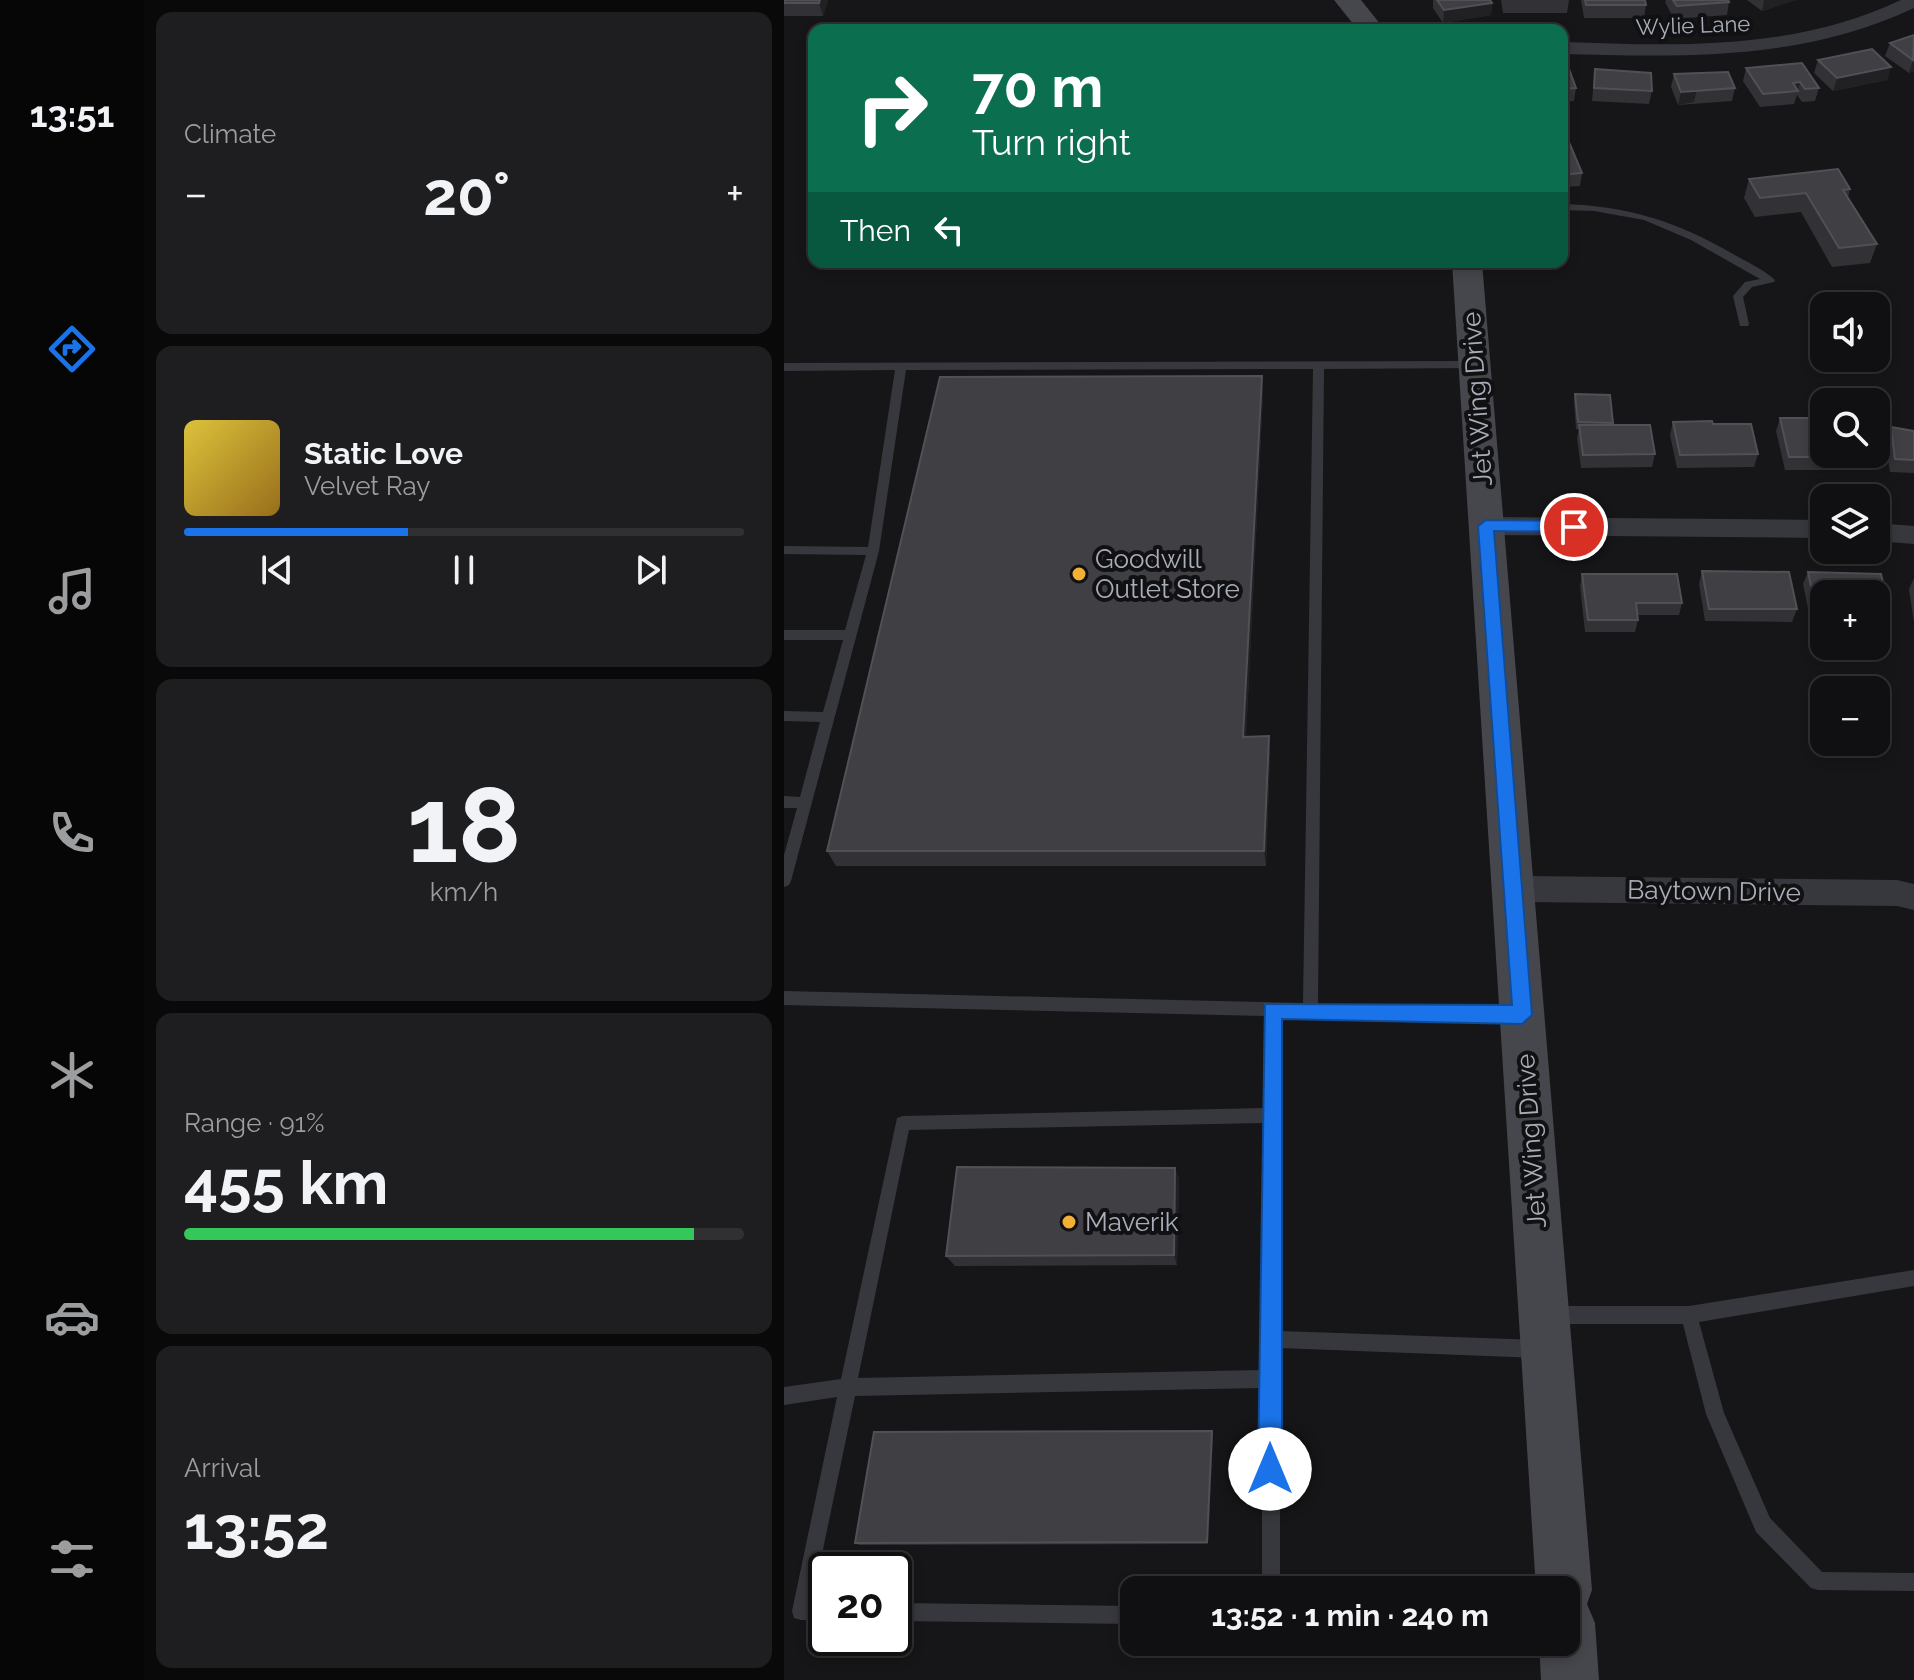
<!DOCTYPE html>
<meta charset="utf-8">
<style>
:root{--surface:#101012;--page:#1e1e20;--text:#f1f3f6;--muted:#9c9d9f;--line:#303032;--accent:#1a73e8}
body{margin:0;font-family:Raleway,sans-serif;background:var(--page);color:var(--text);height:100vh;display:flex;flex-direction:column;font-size:30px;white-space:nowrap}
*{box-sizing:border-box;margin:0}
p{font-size:26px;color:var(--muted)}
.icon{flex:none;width:44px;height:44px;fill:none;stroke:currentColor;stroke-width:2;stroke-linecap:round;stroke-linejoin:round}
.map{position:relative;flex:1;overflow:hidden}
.sheet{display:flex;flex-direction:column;gap:12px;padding:12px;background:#09090a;width:640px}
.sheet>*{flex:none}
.top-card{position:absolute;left:24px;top:24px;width:760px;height:244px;border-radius:16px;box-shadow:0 4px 12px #0003,0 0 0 2px var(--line);background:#0b6e4f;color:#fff;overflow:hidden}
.buttons{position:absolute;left:1026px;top:292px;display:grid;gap:16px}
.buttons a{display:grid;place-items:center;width:80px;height:80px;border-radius:16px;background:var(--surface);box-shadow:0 4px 12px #0003,0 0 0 2px var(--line);font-size:40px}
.speed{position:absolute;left:24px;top:1552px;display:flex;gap:16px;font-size:40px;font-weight:700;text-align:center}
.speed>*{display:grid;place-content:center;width:104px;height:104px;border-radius:50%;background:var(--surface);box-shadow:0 4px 12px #0003,0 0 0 2px var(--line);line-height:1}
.speed .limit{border:4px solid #111;border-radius:12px;background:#fff;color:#111}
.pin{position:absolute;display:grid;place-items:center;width:68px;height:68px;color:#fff;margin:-34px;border:4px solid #fff;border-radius:50%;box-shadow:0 2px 8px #0007}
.me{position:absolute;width:88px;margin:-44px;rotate:0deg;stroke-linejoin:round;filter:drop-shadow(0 0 6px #0008)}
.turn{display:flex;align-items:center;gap:28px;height:168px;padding:0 32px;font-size:36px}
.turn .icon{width:104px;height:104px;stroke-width:2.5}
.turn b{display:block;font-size:56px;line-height:68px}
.then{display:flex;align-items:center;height:76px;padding:0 32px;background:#0003;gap:16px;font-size:30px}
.big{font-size:60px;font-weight:700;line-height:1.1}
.sheet .card{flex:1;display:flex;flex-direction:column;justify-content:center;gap:12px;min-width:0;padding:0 28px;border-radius:16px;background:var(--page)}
.sheet .dial{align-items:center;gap:0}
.dial b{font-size:104px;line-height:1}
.song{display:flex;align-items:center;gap:24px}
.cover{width:96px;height:96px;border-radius:12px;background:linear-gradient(135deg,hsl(50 70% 55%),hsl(40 70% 35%))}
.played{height:8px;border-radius:4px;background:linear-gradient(90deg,var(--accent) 40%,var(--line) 40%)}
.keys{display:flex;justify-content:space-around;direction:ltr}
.heat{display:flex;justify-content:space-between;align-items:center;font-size:44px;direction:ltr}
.charge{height:12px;border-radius:6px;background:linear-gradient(90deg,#34c759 91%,var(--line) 0)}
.trip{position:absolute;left:336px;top:1576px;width:460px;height:80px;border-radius:16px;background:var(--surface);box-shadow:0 4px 12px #0003,0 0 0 2px var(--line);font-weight:700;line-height:80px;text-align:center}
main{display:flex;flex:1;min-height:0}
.tabs{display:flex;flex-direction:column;width:144px;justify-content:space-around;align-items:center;background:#060607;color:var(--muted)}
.tabs .icon{width:56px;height:56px}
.tabs .selected{color:var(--accent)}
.tabs b{font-size:36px;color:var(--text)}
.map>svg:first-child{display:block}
</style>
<main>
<nav class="tabs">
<b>13:51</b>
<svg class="icon selected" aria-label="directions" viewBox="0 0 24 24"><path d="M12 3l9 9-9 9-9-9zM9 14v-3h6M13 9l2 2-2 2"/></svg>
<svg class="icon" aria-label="music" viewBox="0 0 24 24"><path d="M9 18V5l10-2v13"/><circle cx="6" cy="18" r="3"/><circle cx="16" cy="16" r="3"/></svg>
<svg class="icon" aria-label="phone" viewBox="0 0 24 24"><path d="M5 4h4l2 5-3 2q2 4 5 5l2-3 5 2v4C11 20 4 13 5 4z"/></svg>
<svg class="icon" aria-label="climate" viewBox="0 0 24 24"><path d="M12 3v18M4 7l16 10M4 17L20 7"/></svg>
<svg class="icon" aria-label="car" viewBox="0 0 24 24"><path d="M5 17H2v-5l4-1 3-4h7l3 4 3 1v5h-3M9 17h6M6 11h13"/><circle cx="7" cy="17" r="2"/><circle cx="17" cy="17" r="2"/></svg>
<svg class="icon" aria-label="filters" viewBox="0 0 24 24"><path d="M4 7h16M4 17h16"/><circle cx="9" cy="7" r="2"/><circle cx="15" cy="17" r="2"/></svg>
</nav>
<section class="sheet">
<div class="card"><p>Climate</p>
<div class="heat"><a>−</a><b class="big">20°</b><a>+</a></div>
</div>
<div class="card">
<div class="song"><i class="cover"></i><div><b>Static Love</b><p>Velvet Ray</p></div></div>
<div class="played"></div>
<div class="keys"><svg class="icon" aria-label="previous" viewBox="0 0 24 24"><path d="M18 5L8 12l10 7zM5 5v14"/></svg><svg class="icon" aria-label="pause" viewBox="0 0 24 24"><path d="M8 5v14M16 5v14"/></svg><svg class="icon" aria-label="next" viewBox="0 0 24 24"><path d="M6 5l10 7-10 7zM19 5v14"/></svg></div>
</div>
<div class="card dial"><b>18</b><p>km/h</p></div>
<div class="card"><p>Range · 91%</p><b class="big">455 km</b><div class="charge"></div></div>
<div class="card"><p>Arrival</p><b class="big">13:52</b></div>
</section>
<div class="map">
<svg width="1130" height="1680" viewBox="0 0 1130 1680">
<rect width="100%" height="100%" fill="#161618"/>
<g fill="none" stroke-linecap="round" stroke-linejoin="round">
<!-- service -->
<path fill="#37383d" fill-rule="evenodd" d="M778,204C844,206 892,221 949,254C963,262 979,269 991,280L990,282L968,287L959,297L965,324L964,326H956L949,296L961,282L976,279L907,240L860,220L810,211L778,210Z
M690,361L695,365L694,368L540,369L534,1004L731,1008L736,1010L739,1015L736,1020L731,1022L496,1016V1331L754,1340L760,1343L763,1349L760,1355L754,1358L496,1348V1590H478V1388L71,1396L28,1602H42V1620H17L10,1618L8,1611L53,1397L0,1405V1387L57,1379L113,1118L119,1116L479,1108L480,1016L0,1005V991L519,1003L529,369L122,370L95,551L7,881L5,885L0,887V855L13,808H0V796L16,797L36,722L0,721V711L39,712L59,640H0V630H61L82,555L0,554V546L84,547L111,370L0,371V363ZM479,1123L478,1370L74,1378L125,1130Z
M1130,1270V1286L915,1322L940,1413L986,1518L1038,1572L1130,1573V1591L1034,1590L1027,1588L972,1532L922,1414L899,1324H768L762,1321L759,1315L762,1309L768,1306H905Z
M110,1603L350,1606V1624L110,1621Z"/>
<!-- minor -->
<path fill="#37383d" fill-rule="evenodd" d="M1117,0H1130V8C1018,61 899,57 778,54V42C895,46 1009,51 1117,0Z
M702,517L1040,520V538L702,535L693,533L689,526L693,519Z
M1092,523L1130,526V544L1092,541Z
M729,876L1113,880L1130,884V910L1113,906L729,902L718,898L714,889L718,880Z"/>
<!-- secondary -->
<path fill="#45474d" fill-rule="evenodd" d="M550,0H577L601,30H574Z
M668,262H698L808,1590L803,1604L811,1623L815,1680H757L755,1642H782V1590H752Z"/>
</g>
<!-- wall -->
<path fill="#323236" d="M0,0H44L39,16H0Z
M649,0H706L708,3L707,15L659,23L649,8Z
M717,0H785L783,13H719Z
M797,0H861L862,5L860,18H800Z
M882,0H944L945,2L943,15L890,19L881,2Z
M963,0H1012L978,11Z
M1130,35V71L1125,73L1101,56L1106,43Z
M1034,60L1107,67L1103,80L1049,91L1030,73Z
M1018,63L1035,88L1031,101L1018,102L1013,95L1010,104L976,107L959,81L962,68Z
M778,69L792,88L790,101L778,102Z
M811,69L868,91L865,104L808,101Z
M890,74L951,88L948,101L894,105L887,87Z
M778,128L798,173L796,186L778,187Z
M965,179L1066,189L1064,198L1093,244L1086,263L1048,267L1017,212L971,217L960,198Z
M478,376L479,395L462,737L486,752L482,866H52L43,851Z
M791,394L829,423V425L871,454L868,467L797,468L793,438L795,429H792L790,401Z
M996,418L1040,454L1080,457L1075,470H1001L992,431Z
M889,422L929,424L974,454L970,467L893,468L886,435Z
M1107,427L1130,431V473L1106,472L1101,440Z
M918,571L1013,609L1008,622L921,621L915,584Z
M1024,572L1097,574L1105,608L1099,620H1092V594H1040V618H1026L1019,584Z
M798,574L898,603L895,615H854V620L851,632H801L796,586Z
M1130,578V623L1125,589Z
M391,1168L395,1179L393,1265L171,1266L162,1256Z
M429,1434L424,1544L75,1545L71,1543Z"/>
<!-- shaded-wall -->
<path fill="#212124" d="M36,0H44L39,16L35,3Z
M980,0H1012L978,11Z
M708,3L707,15L659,23L660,10Z
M1130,59V71L1125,73L1129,60Z
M1107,67L1103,80L1049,91L1053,78Z
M1016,82L1014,91L1009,83Z
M913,89L910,102L894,105L897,92Z
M478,376L479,395L461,753L459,737Z
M485,736L486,752L482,866L480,851Z
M391,1168L395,1179L393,1265L390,1255Z
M428,1431L429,1434L424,1544L423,1542Z"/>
<!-- building -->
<path fill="#3f3f44" stroke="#4f5156" stroke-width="2" d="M0,0H36L35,3H0Z
M653,0H706L708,3L660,10Z
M801,0H861L862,5H802Z
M889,0H944L945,2L893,6Z
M1130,35L1129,60L1106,43Z
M1088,49L1107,67L1053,78L1034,60Z
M1018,63L1035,88L1021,89L1016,82L1009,83L1014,91L979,94L962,68Z
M778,69H785L792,88L778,89Z
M811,69L867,73L868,91L810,88Z
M944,72L951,88L897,92L890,74Z
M778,128H779L798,173L778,175Z
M1054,169L1066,189L1059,190L1093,244L1055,248L1022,193L976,198L965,179Z
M478,376L459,737L485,736L480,851H43L156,377Z
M791,394L826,395L829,423L794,422Z
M996,418H1040V454H1079L1080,457H1005Z
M928,421L929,424H967L974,454L896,455L889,422Z
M795,425H866L871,454L799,455Z
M1107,427L1130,431V460L1111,459Z
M918,571L1005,572L1013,609H925Z
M1024,572L1097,574L1105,608L1092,607V594H1040V606L1031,605Z
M798,574H893L898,603H852L854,620H804Z
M173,1167L391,1168L390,1255L162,1256Z
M428,1431L423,1542L71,1543L90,1432Z"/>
<!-- route -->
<path fill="#1a73e8" stroke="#114b97" stroke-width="2" d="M702,520L790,521L797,527L790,532L710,531L748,1015L738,1024L498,1019V1469L494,1478L486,1481L478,1478L474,1469L481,1004L728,1005L694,526Z"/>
<!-- markers -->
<g fill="#f2b134" stroke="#111113" stroke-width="3">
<circle cx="295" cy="574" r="8"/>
<circle cx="285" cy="1222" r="8"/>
</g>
<g text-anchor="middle" stroke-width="8" stroke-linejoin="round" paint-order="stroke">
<!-- far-street labels -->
<g font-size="22" fill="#a8adb8" stroke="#111113">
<text transform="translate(909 25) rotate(-2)" y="8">Wylie Lane</text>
</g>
<!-- street labels -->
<g font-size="26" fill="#a8adb8" stroke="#111113">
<text transform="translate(693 399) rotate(-94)" y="9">Jet Wing Drive</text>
<text transform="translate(930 891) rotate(1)" y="9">Baytown Drive</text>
<text transform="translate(747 1141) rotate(-94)" y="9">Jet Wing Drive</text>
</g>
<!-- poi labels -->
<g font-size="26" fill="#a8adb8" stroke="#111113" text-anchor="start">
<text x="311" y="568">Goodwill<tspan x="311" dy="30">Outlet Store</tspan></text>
<text x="301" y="1231">Maverik</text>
</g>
</g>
</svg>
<div class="buttons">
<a><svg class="icon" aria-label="sound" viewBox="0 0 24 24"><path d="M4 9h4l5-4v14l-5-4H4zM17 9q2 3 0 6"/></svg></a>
<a><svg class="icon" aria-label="search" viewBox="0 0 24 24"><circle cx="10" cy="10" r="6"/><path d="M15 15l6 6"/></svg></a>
<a><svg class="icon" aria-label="layers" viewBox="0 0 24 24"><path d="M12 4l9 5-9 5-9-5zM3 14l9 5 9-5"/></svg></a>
<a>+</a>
<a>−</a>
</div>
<div class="speed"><div class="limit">20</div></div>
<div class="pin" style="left:790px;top:527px;background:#d93025"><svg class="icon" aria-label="arrive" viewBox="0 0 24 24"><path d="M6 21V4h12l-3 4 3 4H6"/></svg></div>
<svg class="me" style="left:486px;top:1469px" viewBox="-20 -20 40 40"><circle r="19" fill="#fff"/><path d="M0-13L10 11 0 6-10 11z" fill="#1a73e8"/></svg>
<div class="trip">13:52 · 1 min · 240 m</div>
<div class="top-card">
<div class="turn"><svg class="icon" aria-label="right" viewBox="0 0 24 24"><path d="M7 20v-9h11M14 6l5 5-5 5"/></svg><div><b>70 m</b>Turn right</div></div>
<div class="then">Then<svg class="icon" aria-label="left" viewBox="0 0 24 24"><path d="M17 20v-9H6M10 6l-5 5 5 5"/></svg></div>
</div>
</div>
</main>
